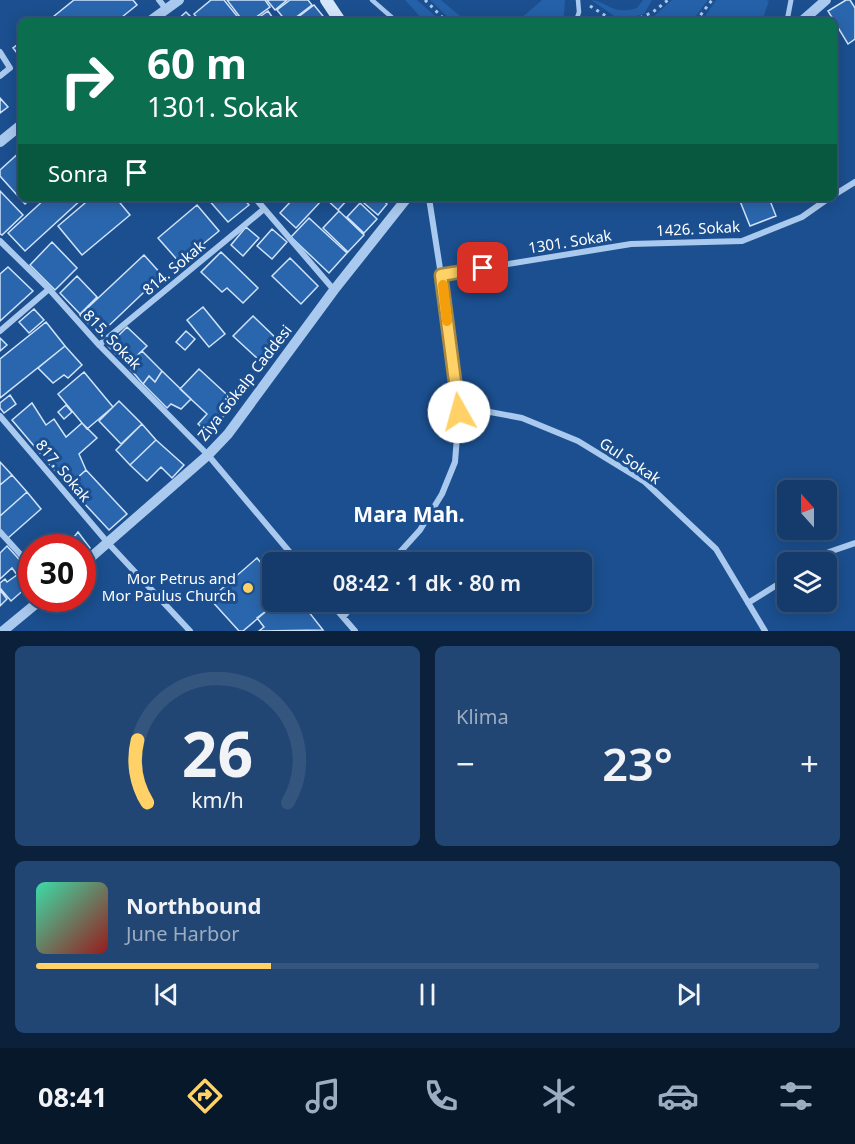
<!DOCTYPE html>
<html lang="tr">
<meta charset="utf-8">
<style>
:root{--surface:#143b6b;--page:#214673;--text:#f1f3f6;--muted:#9dadc1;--line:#33557e;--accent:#ffd166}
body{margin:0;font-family:"Noto Sans",sans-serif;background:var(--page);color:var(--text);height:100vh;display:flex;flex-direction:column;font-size:22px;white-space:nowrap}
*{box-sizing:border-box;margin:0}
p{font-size:20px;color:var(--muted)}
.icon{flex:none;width:33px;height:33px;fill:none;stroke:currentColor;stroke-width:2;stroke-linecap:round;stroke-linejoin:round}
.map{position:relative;height:631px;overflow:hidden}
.panel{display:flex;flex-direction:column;gap:15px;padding:15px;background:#0b203b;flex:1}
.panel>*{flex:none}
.top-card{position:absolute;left:18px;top:18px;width:819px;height:183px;border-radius:9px;box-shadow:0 3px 15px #0003,0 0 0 2px var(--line);background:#0b6e4f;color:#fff;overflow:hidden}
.needle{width:39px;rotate:339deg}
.fabs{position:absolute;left:777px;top:480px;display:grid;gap:12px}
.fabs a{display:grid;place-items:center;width:60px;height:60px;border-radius:9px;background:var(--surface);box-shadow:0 3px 15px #0003,0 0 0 2px var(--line);font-size:30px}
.speed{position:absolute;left:18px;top:534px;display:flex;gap:12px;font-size:30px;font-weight:700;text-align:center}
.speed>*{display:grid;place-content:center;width:78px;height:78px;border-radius:50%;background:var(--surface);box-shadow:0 3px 15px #0003,0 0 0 2px var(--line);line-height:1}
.speed .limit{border:9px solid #d22;background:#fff;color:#111}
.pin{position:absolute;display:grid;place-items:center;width:51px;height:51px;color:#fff;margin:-26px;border-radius:12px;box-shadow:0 3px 9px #0006}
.me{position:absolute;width:66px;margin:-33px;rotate:353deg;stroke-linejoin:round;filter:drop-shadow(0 0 4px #0008)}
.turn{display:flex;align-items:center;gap:21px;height:126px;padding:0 30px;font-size:27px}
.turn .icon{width:78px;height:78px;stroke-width:2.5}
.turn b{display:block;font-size:42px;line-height:51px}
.then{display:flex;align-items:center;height:57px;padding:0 30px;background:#0003;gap:12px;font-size:22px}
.big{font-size:45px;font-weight:600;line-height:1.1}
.panel .tile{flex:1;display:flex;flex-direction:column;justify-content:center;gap:9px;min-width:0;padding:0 21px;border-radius:9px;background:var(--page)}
.panel .dial{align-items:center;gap:0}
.dial svg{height:156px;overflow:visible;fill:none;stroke:var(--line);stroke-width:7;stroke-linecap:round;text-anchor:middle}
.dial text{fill:var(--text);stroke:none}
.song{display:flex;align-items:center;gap:18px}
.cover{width:72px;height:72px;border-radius:9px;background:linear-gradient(135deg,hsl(160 70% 55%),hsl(0 70% 35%))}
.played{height:6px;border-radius:3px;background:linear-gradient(90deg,var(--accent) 30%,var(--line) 30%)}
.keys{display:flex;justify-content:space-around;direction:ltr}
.heat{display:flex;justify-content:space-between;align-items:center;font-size:33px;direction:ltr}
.panel .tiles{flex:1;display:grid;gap:15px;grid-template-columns:1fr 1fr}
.tile:last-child{grid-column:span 2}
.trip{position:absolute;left:262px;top:552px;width:330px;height:60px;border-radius:9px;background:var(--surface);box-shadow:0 3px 15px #0003,0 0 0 2px var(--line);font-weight:600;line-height:60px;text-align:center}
.dock{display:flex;height:96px;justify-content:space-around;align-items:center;background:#08182b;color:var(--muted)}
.dock .icon{width:42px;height:42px}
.dock .on{color:var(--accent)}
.dock b{font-size:27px;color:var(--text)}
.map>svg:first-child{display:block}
</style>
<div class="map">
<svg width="855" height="631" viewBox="0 0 855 631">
<rect width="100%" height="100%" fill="#1b4f8f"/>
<!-- green -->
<path fill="#2461a8" d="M405,0H417L441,21H424Z
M430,0H441L466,21H452Z
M542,0H565L564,15L561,21H518Z
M591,0C602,0 610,10 621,10C626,11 633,9 637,8L643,0H652L644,14L620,20Z
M672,0H708L692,21H644L653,17Z
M716,0H766L769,1L762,21H702Z"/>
<!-- building -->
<path fill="#2a66ad" stroke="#cfe3fa" stroke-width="1.5" d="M74,0H133L137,5L117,21H48Z
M211,0H224L241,21H200L194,14Z
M227,0H265L270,7L251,21H243Z
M267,0H287L275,10Z
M290,0H308L312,5L291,21H286L277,10Z
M846,0H850L855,8V39L848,44L828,11Z
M314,5L327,21H293Z
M268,11L275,21H254Z
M186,12L195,21H176Z
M21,42V58L13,48Z
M0,98L8,107L0,113Z
M21,151V198H32L25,204L0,176V170Z
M0,191L23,215L2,235L0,234Z
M46,198H83L25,251L8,233Z
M91,198H116L130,215L82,255L58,226Z
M207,198H243L249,205L228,222Z
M294,198L323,199L296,228L280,213Z
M325,198H349L338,210Z
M358,198H380L387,204L378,215Z
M746,198H769L776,216L750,226L740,201Z
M360,203L377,219L364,233L347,217Z
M197,205L219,231L180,263L158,238Z
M339,211L364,235L348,252L323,228Z
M309,218L347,253L329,273L291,237Z
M246,227L259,238L243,256L231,245Z
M272,229L287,242L272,259L257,246Z
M52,242L77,268L55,290L30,265Z
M221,252L258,288L243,303L227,288L222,292L201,272Z
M144,255L162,275L99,335L80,315Z
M290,258L318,286L301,304L272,276Z
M8,267L33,291L0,321V274Z
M77,276L97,297L80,314L60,293Z
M203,307L225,334L209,347L187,320Z
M34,309L44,320L29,333L19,322Z
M253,316L278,340L258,359L233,336Z
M46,322L65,346L0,398V359Z
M127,327L147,346L127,365L108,346Z
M186,331L195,339L185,350L176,342Z
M0,338L7,345L0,351Z
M65,346L82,365L68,378L64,375L53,383L38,368Z
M142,351L162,371L155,382L149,376L143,384L127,365Z
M199,369L236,403L208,433L198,424L207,414L180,389Z
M162,371L191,399L181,409L171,404L167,408L143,384L149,376L155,382Z
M84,372L113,407L87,429L58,394Z
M10,395L16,404L4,413L0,408V403Z
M119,401L142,424L121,444L99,421Z
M32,403L46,425L54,419L66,437L82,423L97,438L79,454L86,470L68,486L12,420Z
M66,405L72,412L64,419L58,412Z
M142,424L156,440L130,465L116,450Z
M156,440L184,465L172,478L161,467L147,481L130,465Z
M0,462L12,475L0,485Z
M86,470L127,514L109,530L68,486Z
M12,475L27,492L0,516V485Z
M27,492L41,509L8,538L0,529V516Z
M78,532L90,548L82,555V548H50L46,543L56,537L66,547Z
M7,546L26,567L17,575L12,568L0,579V553Z
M257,558L273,577V602H277L243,631H239L210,599Z
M17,575L27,587L11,601L0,588V583L5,579L7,582Z
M0,590L7,599L0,606Z
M278,602H301L323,630L259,631L264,627L257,618Z"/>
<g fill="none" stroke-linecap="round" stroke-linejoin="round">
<!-- path -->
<path stroke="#a9c9ee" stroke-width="3" stroke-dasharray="3 4.5" stroke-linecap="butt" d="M425,0L446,21
M590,6L614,21
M633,21L653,12L668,0
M696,21L712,0"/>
<!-- service -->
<path stroke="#a9c9ee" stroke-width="4.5" d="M372,0L396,21
M576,21L579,12L578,0"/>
<!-- pedestrian -->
<path stroke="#a9c9ee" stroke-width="5" d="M787,21L791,0"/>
<!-- minor -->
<path stroke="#a9c9ee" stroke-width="6" d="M159,0L166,9
M0,52L10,68L0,76
M834,195L855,182
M255,198L334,290
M0,241L49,289L99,345L208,455L298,562
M441,275L631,244L742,241L802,217L829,198
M0,331L49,289
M99,345L264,209
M458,406L522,418L578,441L645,482L716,549L765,631
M0,416L108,543L190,631
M0,532L32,567
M391,562L420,530L442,494L455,462L459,412L441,275L429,198
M813,562L829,552L855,543
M330,602L355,631
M748,603L788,578
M343,617L356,602"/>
<!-- tertiary -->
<path stroke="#a9c9ee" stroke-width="10" d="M150,21L179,0
M802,21L826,0
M0,142L21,125
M82,565L208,455L228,434L334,290L407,198
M3,631L43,598"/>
<!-- secondary -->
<path stroke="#d6e6fa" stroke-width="12" d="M326,0L340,21"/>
</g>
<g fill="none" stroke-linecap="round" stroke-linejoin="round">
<!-- route casing -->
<g stroke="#a68842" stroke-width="15">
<path id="route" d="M459,412L441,275L483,268"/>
</g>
<!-- route -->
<use href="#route" stroke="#ffd166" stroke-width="10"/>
<!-- slow -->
<path stroke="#f59e0b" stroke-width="10" d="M443,285L447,321"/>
</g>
<!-- markers -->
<circle fill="#ffd166" stroke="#1b4f8f" stroke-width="2" cx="248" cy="588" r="6"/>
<g text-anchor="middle" stroke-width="6" stroke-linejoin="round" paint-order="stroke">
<!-- street labels -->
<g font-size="15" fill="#fff" stroke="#1b4f8f">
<text transform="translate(698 229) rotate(-3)" y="5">1426. Sokak</text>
<text transform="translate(570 242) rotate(-9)" y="5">1301. Sokak</text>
<text transform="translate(174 268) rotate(-40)" y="5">814. Sokak</text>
<text transform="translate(112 340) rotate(46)" y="5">815. Sokak</text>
<text transform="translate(245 383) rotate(-52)" y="5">Ziya Gökalp Caddesi</text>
<text transform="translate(630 461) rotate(34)" y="5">Gul Sokak</text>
<text transform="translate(63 471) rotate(50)" y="5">817. Sokak</text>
</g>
<!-- poi labels -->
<g font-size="15" fill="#fff" stroke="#1b4f8f" text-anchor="end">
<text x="236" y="584">Mor Petrus and<tspan x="236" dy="17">Mor Paulus Church</tspan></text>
</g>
<!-- district labels -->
<g font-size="21" font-weight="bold" fill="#fff" stroke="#1b4f8f">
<text x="409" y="522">Mara Mah.</text>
</g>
</g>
</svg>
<div class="fabs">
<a><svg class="needle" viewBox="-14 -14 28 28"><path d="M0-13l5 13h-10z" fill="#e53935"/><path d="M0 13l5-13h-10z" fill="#9dadc1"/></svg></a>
<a><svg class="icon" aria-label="layers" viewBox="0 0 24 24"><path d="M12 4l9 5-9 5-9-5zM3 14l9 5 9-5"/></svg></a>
</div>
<div class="speed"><div class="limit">30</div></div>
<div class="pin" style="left:483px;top:268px;background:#d93025"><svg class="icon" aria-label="arrive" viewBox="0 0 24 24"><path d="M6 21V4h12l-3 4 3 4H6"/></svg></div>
<svg class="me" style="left:459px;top:412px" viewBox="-20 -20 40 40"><circle r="19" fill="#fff"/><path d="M0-13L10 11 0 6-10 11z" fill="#ffd166"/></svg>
<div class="trip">08:42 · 1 dk · 80 m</div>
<div class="top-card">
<div class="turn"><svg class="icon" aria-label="right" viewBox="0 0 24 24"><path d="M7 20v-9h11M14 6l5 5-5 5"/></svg><div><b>60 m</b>1301. Sokak</div></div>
<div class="then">Sonra<svg class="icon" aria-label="arrive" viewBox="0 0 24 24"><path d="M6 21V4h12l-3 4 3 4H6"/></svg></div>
</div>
</div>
<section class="panel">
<div class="tiles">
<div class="tile dial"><svg viewBox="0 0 100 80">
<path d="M14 69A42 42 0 1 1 86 69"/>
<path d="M14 69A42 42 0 0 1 9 37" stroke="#ffd166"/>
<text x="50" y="56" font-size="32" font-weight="700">26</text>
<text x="50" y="72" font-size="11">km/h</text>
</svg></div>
<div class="tile"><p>Klima</p>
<div class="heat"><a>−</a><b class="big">23°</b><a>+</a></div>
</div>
<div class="tile">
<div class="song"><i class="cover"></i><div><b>Northbound</b><p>June Harbor</p></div></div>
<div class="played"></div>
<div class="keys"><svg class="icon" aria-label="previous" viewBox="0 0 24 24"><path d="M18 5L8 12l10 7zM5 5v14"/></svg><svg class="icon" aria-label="pause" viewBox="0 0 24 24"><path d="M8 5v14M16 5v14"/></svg><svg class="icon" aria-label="next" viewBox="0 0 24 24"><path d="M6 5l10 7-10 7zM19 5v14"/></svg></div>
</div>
</div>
</section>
<nav class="dock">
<b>08:41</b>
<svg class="icon on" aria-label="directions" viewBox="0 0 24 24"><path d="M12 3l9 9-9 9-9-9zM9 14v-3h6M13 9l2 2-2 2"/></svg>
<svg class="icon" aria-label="music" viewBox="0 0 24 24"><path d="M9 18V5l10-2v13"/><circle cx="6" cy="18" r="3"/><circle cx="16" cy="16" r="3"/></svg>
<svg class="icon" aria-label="phone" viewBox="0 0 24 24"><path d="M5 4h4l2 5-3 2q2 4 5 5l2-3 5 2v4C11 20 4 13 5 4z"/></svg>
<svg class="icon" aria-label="climate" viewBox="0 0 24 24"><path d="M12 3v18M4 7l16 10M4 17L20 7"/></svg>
<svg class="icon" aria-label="car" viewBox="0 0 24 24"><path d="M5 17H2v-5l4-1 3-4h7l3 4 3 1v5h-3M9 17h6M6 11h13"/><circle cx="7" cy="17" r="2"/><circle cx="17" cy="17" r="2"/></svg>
<svg class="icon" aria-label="filters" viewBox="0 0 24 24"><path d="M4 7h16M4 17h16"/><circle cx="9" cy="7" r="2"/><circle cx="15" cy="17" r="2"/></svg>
</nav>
